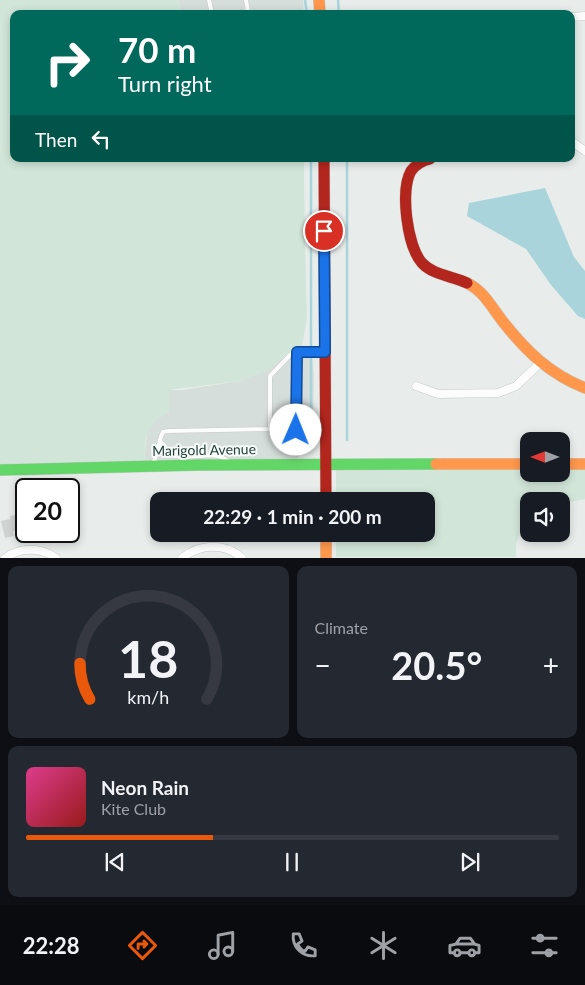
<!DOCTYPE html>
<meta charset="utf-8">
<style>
:root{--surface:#171b24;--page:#242831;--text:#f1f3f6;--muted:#9ea1a6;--line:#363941;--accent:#ea580c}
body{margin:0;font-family:Lato,sans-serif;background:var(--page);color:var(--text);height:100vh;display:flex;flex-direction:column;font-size:19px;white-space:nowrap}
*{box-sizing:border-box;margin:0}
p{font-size:16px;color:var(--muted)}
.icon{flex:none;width:28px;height:28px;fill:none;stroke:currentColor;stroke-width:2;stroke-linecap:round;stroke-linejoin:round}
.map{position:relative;height:558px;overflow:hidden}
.drawer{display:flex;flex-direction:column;gap:8px;padding:8px;background:#0d0f14;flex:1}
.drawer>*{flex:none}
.top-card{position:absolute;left:10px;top:10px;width:565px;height:152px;border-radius:10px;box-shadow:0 2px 8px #0003;background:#00695c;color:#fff;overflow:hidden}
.needle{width:32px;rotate:270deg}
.fabs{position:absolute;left:520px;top:432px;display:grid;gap:10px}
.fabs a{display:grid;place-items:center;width:50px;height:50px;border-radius:10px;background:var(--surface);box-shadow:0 2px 8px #0003;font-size:25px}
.speed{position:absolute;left:15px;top:478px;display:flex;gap:10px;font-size:25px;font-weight:700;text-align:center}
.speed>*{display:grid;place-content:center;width:65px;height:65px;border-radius:50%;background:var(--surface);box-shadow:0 2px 8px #0003;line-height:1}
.speed .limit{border:2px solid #111;border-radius:8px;background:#fff;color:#111}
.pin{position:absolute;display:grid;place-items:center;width:42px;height:42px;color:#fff;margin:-21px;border:2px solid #fff;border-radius:50%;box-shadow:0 1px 5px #0007}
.me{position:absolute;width:55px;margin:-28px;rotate:1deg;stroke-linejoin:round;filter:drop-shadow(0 0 4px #0008)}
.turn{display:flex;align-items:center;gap:18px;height:105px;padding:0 25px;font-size:22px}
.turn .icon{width:65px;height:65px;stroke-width:2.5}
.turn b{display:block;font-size:35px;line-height:42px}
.then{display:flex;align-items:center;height:48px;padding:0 25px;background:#0003;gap:10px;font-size:19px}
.big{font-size:38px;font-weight:700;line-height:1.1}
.drawer .tile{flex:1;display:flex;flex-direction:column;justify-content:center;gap:8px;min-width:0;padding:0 18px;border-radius:10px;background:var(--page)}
.drawer .dial{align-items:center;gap:0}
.dial svg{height:130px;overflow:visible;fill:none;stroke:var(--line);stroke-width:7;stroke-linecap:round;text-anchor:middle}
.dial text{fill:var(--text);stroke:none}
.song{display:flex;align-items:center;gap:15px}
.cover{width:60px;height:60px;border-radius:8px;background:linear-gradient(135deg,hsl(330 70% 55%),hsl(0 70% 35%))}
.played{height:5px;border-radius:2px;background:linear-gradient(90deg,var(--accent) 35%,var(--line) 35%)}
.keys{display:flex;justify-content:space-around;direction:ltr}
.heat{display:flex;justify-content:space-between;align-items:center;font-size:28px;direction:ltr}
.drawer .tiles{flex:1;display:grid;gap:8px;grid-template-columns:1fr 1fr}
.tile:last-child{grid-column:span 2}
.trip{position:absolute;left:150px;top:492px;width:285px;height:50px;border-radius:10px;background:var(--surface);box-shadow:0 2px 8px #0003;font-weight:700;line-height:50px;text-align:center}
.dock{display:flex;height:80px;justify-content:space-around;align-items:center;background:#090b0e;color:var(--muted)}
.dock .icon{width:35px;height:35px}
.dock .current{color:var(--accent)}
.dock b{font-size:22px;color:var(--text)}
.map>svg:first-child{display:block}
</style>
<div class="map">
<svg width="585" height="558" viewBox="0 0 585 558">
<rect width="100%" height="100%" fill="#e8edeb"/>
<!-- built -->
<path fill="#d6dedb" d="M178,0H303L304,14H182Z
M296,347H311L314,374L313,429L309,446L296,460L144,462L148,428L158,418L169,412V390H182L240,381L283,358Z"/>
<!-- green -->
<path fill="#d1e6d8" d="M0,0H178L182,14H14V159H304L305,248L307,318L302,347H296L268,370L240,381L169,390V412C143,426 147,435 144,462L0,466Z
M336,468H529V474H561V468H585V499L561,504V501H529V515L524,517L516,545V557H336V534H426V501H336Z"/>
<!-- water -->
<path fill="#a9d4db" d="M545,188L574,257L585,271V319L578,316L551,285L526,249L467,216L469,203Z"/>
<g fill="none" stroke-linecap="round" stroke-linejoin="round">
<!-- stream -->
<path stroke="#a9d4db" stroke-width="2.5" d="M305,0L307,14
M338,0L339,14
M347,159V440
M311,434V159"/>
</g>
<!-- building -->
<path fill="#cfd4d2" d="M20,514L24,529L13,531L14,536L5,538L1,521L10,519V516Z"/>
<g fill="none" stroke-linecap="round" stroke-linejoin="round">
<!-- lane casing -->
<g stroke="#c5cac8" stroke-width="5">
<path id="lane" d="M209,0L212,14
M232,14L248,11L246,0
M270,429L274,434H291L296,430L297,352
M161,442C165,445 166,451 171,454C183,463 213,448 228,461
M153,463C159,452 158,441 163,432L168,431L270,429V376L293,352H323"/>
</g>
<!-- street casing -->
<g stroke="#c5cac8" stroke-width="9">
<path id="street" d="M571,17L585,16
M571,141L585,151
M416,386L438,394L498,393L516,386L539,364
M5,558C21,547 40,547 56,558
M182,558C200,544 224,542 242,558"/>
</g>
<!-- fast casing -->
<g stroke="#c3cbc8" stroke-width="12">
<path id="fast" d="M0,470L198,465L436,464"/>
</g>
<!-- slow casing -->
<g stroke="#c3cbc8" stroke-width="12">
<path id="slow" d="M319,0L320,14
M467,283C484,291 492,308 504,323C527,352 550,374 585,388
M436,464H529
M561,464H585
M326,534V558"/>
</g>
<!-- jam casing -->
<g stroke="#c3cbc8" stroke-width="12">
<path id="jam" d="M324,159L326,501
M430,159C422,161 416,164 411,171C400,190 407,246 422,263C433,275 452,276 467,283"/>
</g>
<!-- lane -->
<use href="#lane" stroke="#fcfcfc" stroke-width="4"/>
<!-- street -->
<use href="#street" stroke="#fcfcfc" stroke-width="8"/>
<!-- fast -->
<use href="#fast" stroke="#63d668" stroke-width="11"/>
<!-- slow -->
<use href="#slow" stroke="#ff974d" stroke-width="11"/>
<!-- jam -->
<use href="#jam" stroke="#b3261e" stroke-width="11"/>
</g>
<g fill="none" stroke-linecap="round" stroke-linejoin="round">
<!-- route casing -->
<g stroke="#114b97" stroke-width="12">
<path id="route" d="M296,430L297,352H325L324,231"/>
</g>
<!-- route -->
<use href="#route" stroke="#1a73e8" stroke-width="9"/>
</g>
<g text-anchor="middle" stroke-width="4" stroke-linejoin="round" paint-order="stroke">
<!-- street labels -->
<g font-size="14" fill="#24423a" stroke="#f7fbf9">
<text transform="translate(204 450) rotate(-1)" y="5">Marigold Avenue</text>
</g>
</g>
</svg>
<div class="fabs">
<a><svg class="needle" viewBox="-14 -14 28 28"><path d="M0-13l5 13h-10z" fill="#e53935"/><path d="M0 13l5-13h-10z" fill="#9ea1a6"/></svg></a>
<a><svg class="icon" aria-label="sound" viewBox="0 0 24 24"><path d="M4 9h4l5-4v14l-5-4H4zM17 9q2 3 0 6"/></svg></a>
</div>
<div class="speed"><div class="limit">20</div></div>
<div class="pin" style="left:324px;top:231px;background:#d93025"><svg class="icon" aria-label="arrive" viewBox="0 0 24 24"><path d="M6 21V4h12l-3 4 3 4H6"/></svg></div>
<svg class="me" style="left:296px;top:430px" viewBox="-20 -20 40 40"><circle r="19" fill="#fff"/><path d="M0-13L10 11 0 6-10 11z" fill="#1a73e8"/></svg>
<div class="trip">22:29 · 1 min · 200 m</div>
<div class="top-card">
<div class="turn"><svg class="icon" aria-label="right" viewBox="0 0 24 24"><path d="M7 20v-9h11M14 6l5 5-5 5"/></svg><div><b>70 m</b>Turn right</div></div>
<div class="then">Then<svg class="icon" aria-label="left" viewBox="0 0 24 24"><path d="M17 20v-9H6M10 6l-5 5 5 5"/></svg></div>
</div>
</div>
<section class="drawer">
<div class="tiles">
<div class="tile dial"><svg viewBox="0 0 100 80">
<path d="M14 69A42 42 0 1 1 86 69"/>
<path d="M14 69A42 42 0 0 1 8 47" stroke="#ea580c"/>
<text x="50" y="56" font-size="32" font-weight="700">18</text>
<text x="50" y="72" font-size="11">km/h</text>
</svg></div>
<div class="tile"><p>Climate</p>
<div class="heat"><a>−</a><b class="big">20.5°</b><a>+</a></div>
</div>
<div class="tile">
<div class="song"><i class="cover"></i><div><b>Neon Rain</b><p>Kite Club</p></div></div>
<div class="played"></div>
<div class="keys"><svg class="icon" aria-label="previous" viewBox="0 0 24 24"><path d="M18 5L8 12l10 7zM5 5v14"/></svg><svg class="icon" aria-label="pause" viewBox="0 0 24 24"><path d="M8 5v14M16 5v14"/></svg><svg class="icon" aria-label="next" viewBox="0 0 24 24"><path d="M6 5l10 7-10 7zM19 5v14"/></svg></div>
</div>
</div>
</section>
<nav class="dock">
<b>22:28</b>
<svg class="icon current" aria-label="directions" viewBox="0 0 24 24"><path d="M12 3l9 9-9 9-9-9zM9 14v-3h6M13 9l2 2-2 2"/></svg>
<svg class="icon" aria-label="music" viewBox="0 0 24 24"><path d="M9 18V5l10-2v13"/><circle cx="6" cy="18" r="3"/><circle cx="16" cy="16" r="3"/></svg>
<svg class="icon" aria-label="phone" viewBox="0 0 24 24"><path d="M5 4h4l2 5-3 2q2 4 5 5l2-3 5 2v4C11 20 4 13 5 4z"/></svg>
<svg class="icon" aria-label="climate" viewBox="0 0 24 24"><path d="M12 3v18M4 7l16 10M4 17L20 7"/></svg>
<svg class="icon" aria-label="car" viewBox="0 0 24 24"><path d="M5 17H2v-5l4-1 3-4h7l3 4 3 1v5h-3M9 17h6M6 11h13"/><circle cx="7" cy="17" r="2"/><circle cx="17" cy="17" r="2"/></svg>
<svg class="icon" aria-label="filters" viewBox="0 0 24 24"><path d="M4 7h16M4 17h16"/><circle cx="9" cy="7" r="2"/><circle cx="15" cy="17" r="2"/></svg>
</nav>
